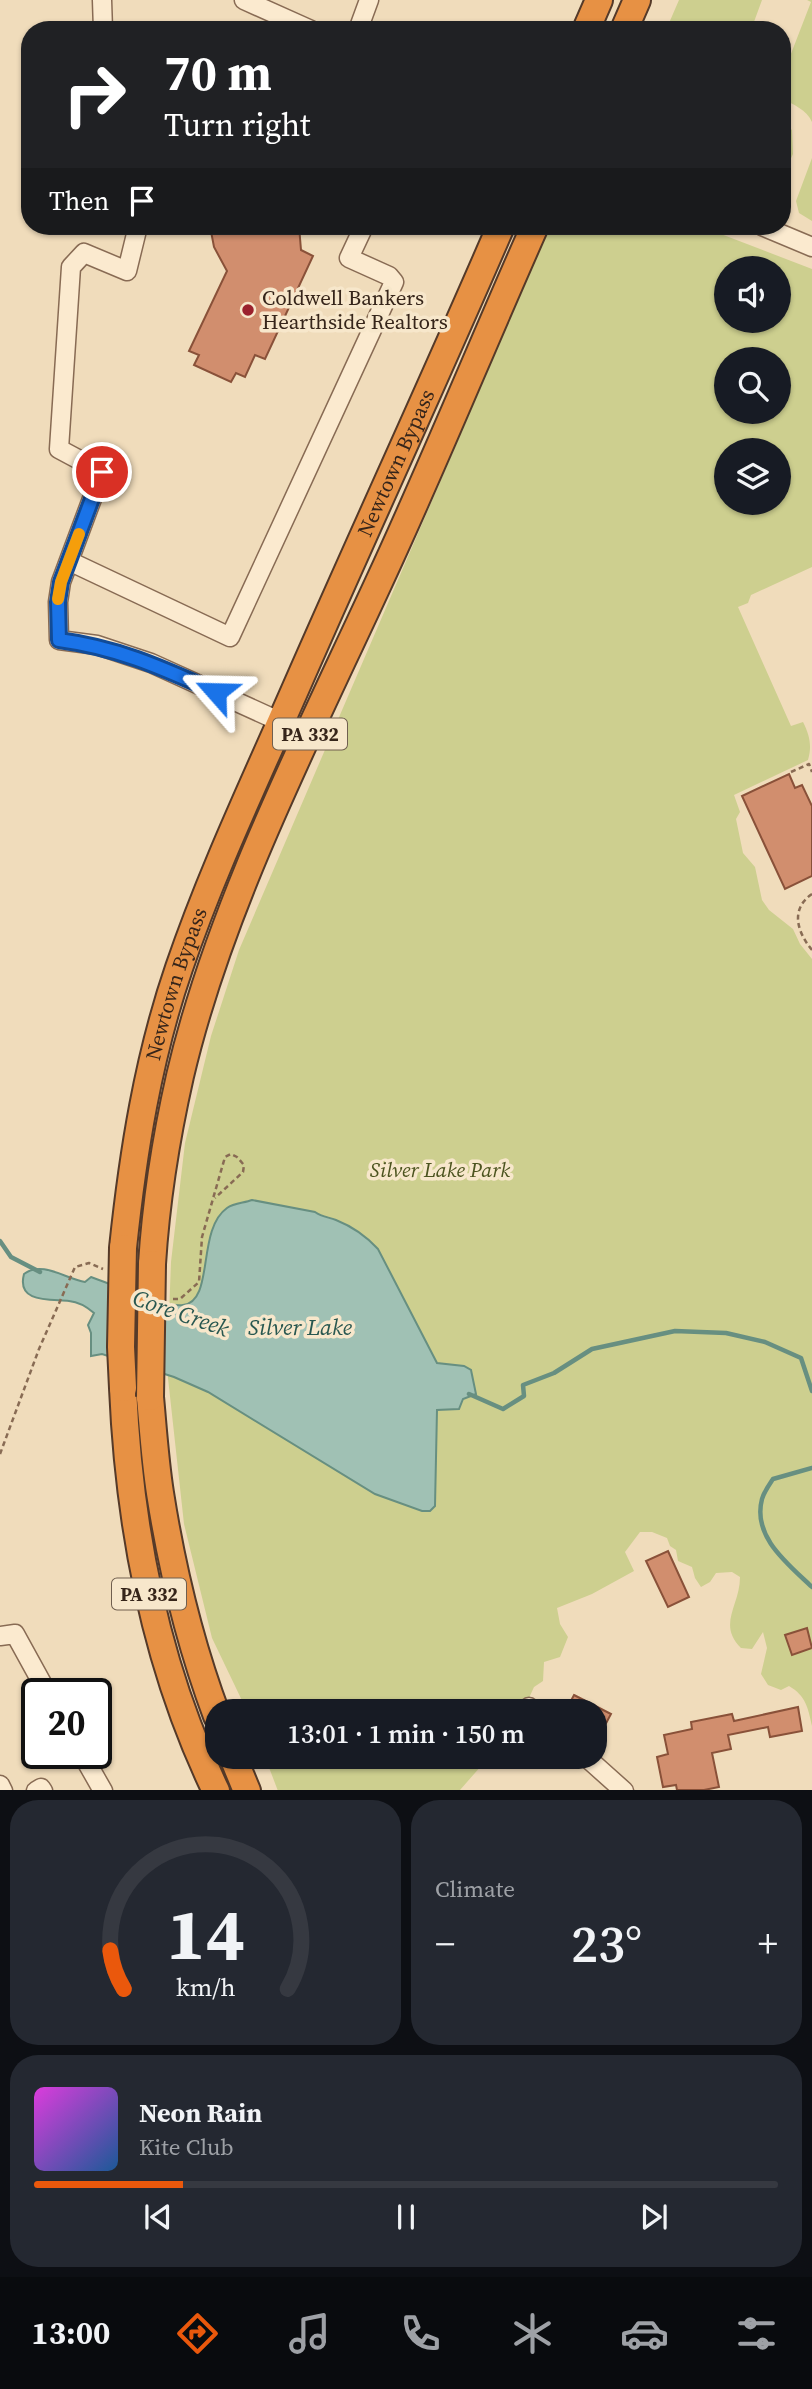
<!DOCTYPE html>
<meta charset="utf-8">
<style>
:root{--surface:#171b24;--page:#242831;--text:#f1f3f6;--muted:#9ea1a6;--line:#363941;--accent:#ea580c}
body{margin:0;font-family:"Source Serif 4",serif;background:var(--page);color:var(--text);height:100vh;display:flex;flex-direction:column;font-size:26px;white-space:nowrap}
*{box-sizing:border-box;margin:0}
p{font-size:23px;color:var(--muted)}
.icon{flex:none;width:38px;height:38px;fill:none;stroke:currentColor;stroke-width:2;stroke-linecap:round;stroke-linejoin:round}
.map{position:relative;height:1790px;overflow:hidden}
.side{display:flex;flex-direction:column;gap:10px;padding:10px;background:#0d0f14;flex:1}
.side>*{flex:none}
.banner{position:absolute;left:21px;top:21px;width:770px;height:214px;border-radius:28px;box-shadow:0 2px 5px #0004;background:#202124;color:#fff;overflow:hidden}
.tools{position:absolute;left:714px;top:256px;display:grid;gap:14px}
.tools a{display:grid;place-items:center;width:77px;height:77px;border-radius:50%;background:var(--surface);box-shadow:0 2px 5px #0004;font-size:35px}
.speed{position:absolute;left:21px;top:1678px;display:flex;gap:14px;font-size:35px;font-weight:700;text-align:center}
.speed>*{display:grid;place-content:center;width:91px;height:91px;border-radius:50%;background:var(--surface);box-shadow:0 2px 5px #0004;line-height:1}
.speed .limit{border:4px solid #111;border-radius:10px;background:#fff;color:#111}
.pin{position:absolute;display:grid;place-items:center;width:60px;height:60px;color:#fff;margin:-30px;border:4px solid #fff;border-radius:50%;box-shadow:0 2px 7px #0007}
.me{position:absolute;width:77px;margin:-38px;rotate:295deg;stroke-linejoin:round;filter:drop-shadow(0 0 5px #0008)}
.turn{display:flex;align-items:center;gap:24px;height:147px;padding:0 28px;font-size:32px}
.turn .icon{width:91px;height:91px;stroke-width:2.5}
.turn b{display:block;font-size:49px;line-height:60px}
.then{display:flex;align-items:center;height:66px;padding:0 28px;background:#0003;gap:14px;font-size:26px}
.big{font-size:52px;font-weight:600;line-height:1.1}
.side .card{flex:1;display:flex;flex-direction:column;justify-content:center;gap:10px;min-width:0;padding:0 24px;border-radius:28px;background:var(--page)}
.side .dial{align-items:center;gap:0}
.dial svg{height:182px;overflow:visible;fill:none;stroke:var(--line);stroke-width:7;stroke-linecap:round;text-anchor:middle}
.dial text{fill:var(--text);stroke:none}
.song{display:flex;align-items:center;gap:21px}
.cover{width:84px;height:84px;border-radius:10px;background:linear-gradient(135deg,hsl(300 70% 55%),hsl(210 70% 35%))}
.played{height:7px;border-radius:4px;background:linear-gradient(90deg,var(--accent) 20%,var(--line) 20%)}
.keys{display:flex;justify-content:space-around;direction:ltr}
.heat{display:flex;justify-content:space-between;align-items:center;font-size:38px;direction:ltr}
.side .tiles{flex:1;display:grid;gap:10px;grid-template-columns:1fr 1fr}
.card:last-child{grid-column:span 2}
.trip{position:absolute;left:205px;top:1699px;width:402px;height:70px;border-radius:28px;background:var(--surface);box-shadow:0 2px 5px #0004;font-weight:600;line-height:70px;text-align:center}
.tabs{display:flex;height:112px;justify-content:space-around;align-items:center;background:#090b0e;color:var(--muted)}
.tabs .icon{width:49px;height:49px}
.tabs .current{color:var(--accent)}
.tabs b{font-size:32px;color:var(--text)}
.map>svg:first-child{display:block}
</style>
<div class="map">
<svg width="812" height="1791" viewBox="0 0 812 1791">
<rect width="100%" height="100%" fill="#f0dcbb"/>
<!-- green -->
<path fill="#cdcf8f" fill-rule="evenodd" d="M679,0H762L751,30H666Z
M807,0H812V122C807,110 793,104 782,99V77L811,2Z
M782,122L792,130L793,154L782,178Z
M812,158V221L799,213L796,201Z
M550,226H700L812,269V567L751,595L748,603L738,607L791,726L803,722C810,736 812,746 808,760L734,795L740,812L736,819L743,853L755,867L762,900L769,910L793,929L800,944L812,959V1726C808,1708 806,1696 789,1686L781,1690L768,1685L761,1674L767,1648L763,1632L752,1649L741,1648C717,1624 740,1606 740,1577L732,1572L716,1573L710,1582L701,1587L695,1578L692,1567L678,1561L676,1550L670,1546L667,1538L652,1532H640L625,1552L634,1571L592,1594L557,1608L560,1624L568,1637L560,1657L544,1662L543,1681L534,1687L523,1711H247L212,1638L184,1524L167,1369L171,1262L185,1143L211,1036L239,950ZM726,268H779V320H726ZM726,359H779V411H726ZM726,450H779V502H726Z
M265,1757H489L460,1790L278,1791Z"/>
<!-- water -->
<path fill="#a0c1b4" stroke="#678f81" stroke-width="2" d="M252,1200L315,1212C322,1217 328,1217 336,1220C351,1226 367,1237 378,1249L437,1363L464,1366L471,1370L476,1394L463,1399L459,1409L437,1410L435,1506L430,1511H422L375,1494L208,1392L174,1377L102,1354L91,1356V1333L88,1325L94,1313C86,1306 79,1302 69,1301C52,1299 16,1304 24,1274C42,1260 66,1279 85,1282L91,1277C112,1284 164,1308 183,1305C215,1301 196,1230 227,1208C234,1203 244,1203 252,1200Z"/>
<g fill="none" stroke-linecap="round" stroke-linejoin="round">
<!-- stream -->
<path stroke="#678f81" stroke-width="4.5" d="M0,1241L11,1257L40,1272
M469,1394L503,1409L524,1396L523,1385L554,1373L592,1349L675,1331L726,1333L765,1342L801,1358L812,1391
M812,1468L773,1479C769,1485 764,1492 762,1499C752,1537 788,1564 812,1587"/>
</g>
<!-- building -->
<path fill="#d18e6e" stroke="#895139" stroke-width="2" d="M210,226H299L301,250L313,256L265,359L255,355L245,377L236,373L231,382L194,365L199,355L189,351L227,271L214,247Z
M789,774L795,788L802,785L812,806V876L785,889L742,796Z
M668,1551L689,1597L668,1607L646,1561Z
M807,1628L812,1648L792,1655L785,1635Z
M574,1695L611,1714L595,1744V1712H565Z
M798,1707L802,1731L770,1737L768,1727L728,1735L731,1749L712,1753L719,1787L704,1790H677L676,1785L663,1787L657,1757L668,1754L664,1735L692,1729L691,1722L732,1714L734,1721Z"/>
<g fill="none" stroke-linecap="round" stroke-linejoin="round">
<!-- minor casing -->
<g stroke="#886b54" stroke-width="21">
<path id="minor" d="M102,0L103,30
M244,0L311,30
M358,30L369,0
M138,226L127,271L84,253L71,267L59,449L102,472L61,582L58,602L59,640L97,645L151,663L281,722
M762,226L812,247
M69,561L230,637L394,282L389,276L349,258L364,226
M0,1636L15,1634L48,1694
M529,1707L534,1712
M82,1754L103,1791
M586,1757L624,1791
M0,1785L3,1791
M36,1791L41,1788L43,1791"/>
</g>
<!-- highway casing -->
<g stroke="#553a29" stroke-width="30">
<g id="highway">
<path d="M586,30L599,0"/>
<path d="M624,30L637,0"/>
<path id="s1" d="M123,1248C133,1153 148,1058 179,968C212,871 257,777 298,683C365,530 435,379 501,226"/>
<path d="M152,1264C156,1201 166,1138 180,1076C219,909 306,740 378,584C433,466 482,345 535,226"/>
<path d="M123,1388C129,1526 155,1665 216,1791"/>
<path d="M150,1397C153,1429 155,1461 160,1493C172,1569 190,1644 217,1716"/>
<path d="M233,1757L247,1791"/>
</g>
</g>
<!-- path -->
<path stroke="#886b54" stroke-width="2.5" stroke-dasharray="5 3.5" stroke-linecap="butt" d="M791,772L809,764L812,772
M812,894C790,909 797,932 812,950
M173,1299H180L199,1282L202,1237L225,1157L231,1154L237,1157L244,1165L243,1172L215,1198
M0,1454L39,1349L75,1267L89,1263L103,1269"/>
<!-- minor -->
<use href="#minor" stroke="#fbeacf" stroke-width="18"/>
<!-- highway -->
<use href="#highway" stroke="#e79144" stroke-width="26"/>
<!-- highway-bridge casing -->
<g stroke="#553a29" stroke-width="30" stroke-linecap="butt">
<path id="highway-bridge" d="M123,1388L121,1347L123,1248
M150,1397L152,1264"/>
</g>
<!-- highway-bridge -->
<use href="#highway-bridge" stroke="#e79144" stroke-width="26"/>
</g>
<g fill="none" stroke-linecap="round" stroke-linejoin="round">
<!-- route casing -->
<g stroke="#114b97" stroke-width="18">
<path id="route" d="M102,472L61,582L58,602L59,640C119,648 162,668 216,692"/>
</g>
<!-- route -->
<use href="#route" stroke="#1a73e8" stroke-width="12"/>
<!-- slow -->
<path stroke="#f59e0b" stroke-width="12" d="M58,599L61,582L79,534"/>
</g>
<!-- markers -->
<circle fill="#9b212d" stroke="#f7e7cb" stroke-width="2.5" cx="248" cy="310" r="7"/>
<g text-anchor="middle" stroke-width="7" stroke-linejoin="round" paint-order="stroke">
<!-- shield labels -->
<g fill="#f7e7cb" stroke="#705f4f" stroke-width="2">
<rect x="273" y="718.5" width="74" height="31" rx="5"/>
<rect x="112" y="1578.5" width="74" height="31" rx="5"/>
</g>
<g font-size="19" font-weight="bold" fill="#36251a">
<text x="310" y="741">PA 332</text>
<text x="149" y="1601">PA 332</text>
</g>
<!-- poi labels -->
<g font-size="21" fill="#36251a" stroke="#f7e7cb" text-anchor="start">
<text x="262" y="305">Coldwell Bankers<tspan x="262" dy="24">Hearthside Realtors</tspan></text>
</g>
<!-- street labels -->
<g font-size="21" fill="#36251a" stroke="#f7e7cb">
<text dy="7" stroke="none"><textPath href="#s1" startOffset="836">Newtown Bypass</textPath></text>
<text dy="7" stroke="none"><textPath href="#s1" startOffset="270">Newtown Bypass</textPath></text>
</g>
<!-- park labels -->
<g font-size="21" font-style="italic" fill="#4c541f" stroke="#f7e7cb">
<text x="440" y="1177">Silver Lake Park</text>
</g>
<!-- water labels -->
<g font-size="23" font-style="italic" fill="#285750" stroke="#f7e7cb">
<text transform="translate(181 1313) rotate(19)" y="8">Core Creek</text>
<text x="300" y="1335">Silver Lake</text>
</g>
</g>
</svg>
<div class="tools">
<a><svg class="icon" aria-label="sound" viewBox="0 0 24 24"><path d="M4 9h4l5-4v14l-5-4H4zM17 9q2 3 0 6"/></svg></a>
<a><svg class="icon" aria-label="search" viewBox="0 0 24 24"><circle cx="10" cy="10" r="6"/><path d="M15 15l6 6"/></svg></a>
<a><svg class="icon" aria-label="layers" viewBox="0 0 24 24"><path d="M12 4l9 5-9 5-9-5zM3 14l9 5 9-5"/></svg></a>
</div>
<div class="speed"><div class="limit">20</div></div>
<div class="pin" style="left:102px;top:472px;background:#d93025"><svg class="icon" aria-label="arrive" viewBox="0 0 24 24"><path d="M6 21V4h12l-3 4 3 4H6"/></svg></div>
<svg class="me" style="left:216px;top:692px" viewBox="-20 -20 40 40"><path d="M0-17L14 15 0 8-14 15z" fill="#1a73e8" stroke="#fff" stroke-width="4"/></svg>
<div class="trip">13:01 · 1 min · 150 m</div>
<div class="banner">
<div class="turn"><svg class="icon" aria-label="right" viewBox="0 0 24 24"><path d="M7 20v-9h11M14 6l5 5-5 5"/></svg><div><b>70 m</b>Turn right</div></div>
<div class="then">Then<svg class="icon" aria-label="arrive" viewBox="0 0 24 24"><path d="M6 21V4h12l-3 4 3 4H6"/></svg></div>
</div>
</div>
<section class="side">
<div class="tiles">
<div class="card dial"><svg viewBox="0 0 100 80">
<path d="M14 69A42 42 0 1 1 86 69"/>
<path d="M14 69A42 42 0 0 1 8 52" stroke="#ea580c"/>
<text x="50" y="56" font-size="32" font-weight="700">14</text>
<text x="50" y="72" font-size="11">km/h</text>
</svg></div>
<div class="card"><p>Climate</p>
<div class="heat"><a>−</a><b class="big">23°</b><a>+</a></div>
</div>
<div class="card">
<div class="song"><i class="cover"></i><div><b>Neon Rain</b><p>Kite Club</p></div></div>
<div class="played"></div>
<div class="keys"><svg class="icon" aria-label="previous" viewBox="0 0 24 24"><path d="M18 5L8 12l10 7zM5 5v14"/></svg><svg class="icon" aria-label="pause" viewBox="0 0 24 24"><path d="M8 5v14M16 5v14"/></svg><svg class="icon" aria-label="next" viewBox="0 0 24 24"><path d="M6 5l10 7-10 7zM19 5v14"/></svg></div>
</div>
</div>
</section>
<nav class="tabs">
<b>13:00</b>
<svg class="icon current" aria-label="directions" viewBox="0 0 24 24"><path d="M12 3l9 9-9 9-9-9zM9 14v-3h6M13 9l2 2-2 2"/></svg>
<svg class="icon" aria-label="music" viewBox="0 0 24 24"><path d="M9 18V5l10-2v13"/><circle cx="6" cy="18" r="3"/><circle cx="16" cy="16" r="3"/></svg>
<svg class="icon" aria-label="phone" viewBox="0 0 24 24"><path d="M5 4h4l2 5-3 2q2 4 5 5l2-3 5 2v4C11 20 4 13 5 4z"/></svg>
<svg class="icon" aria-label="climate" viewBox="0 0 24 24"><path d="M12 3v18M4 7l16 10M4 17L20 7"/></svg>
<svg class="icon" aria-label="car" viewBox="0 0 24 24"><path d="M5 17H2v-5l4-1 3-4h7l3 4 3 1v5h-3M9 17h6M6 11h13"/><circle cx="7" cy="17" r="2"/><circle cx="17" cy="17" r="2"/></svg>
<svg class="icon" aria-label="filters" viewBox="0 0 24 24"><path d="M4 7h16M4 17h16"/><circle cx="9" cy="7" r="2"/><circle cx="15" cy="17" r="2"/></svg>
</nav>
